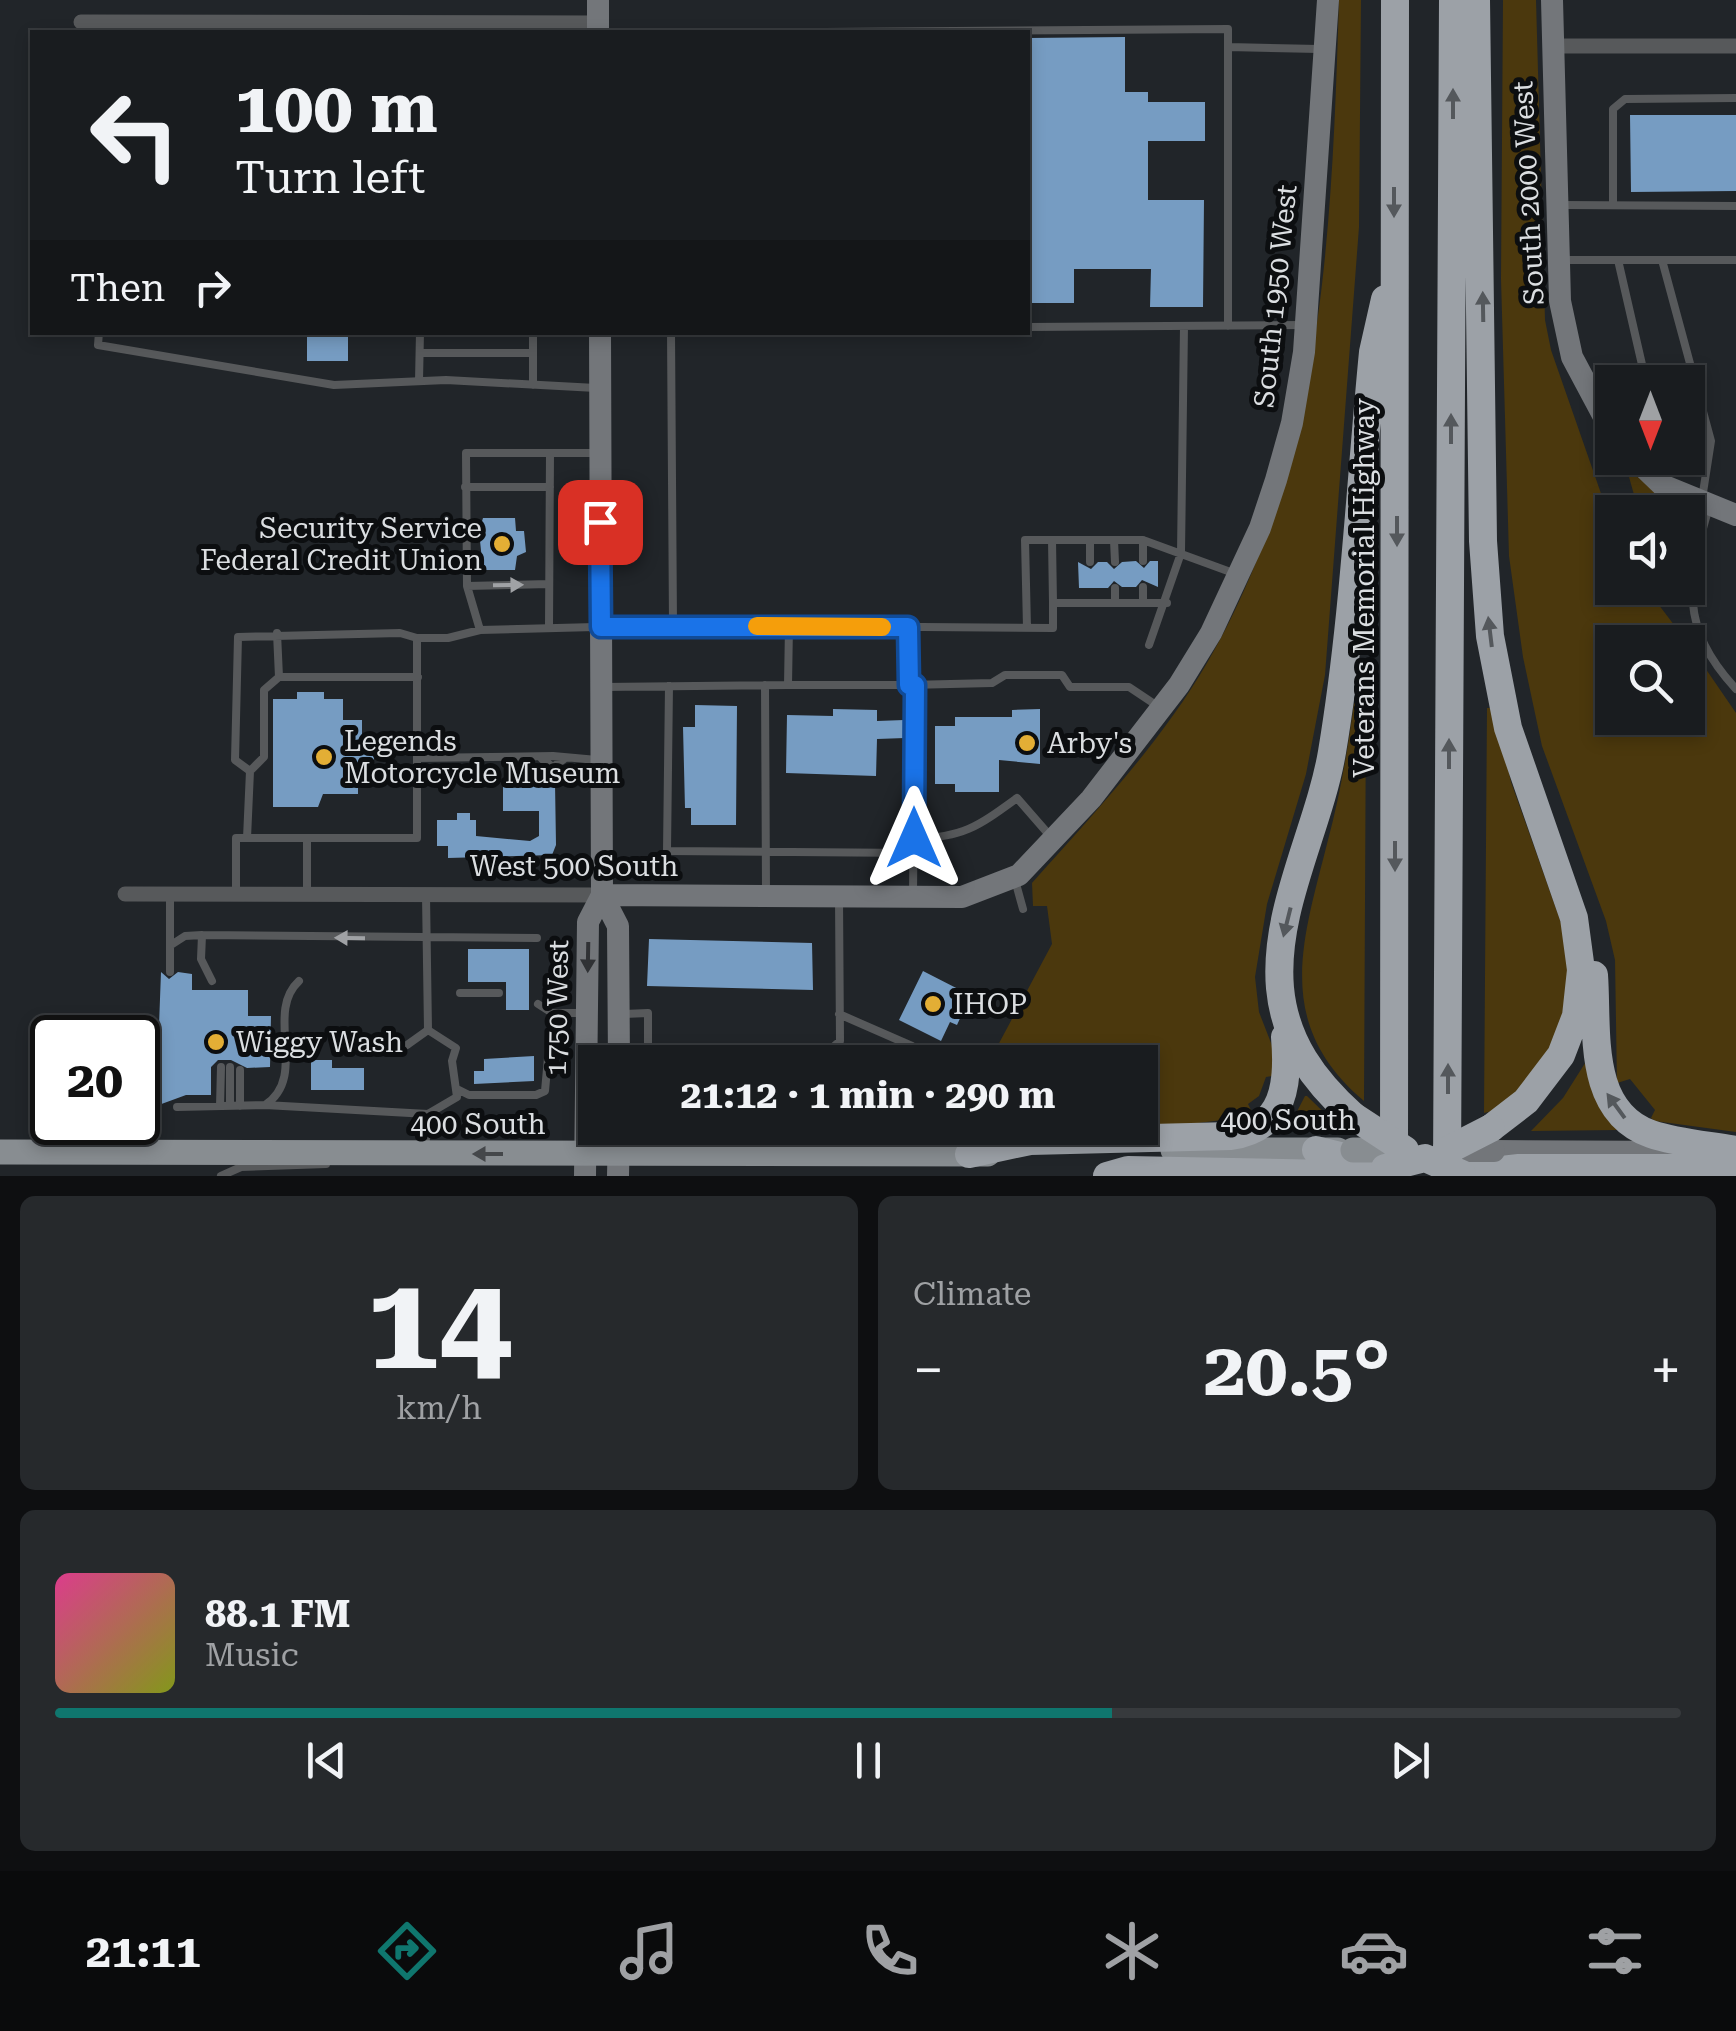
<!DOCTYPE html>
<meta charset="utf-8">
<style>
:root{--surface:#191c1f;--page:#26292c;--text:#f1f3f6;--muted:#9fa1a4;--line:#373a3d;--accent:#0f766e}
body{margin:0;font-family:"Roboto Serif",serif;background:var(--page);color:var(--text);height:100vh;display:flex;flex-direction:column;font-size:38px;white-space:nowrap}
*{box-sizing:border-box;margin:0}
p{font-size:32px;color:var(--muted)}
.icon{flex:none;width:55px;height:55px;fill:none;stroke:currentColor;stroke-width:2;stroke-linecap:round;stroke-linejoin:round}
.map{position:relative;height:1176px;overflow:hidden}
.side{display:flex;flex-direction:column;gap:20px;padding:20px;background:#0e0f11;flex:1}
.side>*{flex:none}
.guide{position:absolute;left:30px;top:30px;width:1000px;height:305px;border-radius:0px;box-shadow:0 5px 15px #0003,0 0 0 2px var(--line);background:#191c1f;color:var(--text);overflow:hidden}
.needle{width:65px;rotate:180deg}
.fabs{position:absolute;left:1595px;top:365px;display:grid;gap:20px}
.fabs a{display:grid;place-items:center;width:110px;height:110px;border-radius:0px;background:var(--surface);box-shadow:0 5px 15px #0003,0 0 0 2px var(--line);font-size:50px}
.speed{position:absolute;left:30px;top:1015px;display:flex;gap:20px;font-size:50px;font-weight:700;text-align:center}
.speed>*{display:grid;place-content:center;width:130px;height:130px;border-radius:50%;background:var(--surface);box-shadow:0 5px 15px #0003,0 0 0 2px var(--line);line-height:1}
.speed .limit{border:5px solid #111;border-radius:15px;background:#fff;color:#111}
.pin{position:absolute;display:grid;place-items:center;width:85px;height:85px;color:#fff;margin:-42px;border-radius:20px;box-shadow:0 5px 15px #0006}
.me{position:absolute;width:110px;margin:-55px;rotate:0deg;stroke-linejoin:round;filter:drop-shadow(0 0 8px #0008)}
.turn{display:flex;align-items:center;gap:35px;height:210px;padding:0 40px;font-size:45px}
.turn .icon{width:130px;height:130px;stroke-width:2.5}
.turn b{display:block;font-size:70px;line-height:85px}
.then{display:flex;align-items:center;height:95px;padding:0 40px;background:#0003;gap:20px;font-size:38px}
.big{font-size:75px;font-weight:700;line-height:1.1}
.side .widget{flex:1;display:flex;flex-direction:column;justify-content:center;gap:15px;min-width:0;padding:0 35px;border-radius:15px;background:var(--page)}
.side .dial{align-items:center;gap:0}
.dial b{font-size:130px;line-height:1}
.song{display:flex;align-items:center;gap:30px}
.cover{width:120px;height:120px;border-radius:15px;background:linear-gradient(135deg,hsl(330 70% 55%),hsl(70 70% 35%))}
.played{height:10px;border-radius:5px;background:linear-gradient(90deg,var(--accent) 65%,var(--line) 65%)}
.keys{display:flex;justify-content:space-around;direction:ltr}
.heat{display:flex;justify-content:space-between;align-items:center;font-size:55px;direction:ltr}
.side .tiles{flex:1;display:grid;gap:20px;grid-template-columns:1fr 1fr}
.widget:last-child{grid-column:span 2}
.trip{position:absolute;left:578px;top:1045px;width:580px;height:100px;border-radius:0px;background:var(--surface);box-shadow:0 5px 15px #0003,0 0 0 2px var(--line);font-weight:700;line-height:100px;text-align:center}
.dock{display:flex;height:160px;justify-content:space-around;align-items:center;background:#0a0b0c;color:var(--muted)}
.dock .icon{width:70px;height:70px}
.dock .current{color:var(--accent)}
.dock b{font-size:45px;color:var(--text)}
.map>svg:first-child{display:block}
</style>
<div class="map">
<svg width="1736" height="1176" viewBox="0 0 1736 1176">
<rect width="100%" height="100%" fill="#212529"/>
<!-- green -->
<path fill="#4b380d" d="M1339,0H1361L1359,227L1325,675L1306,774L1267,904L1255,977L1259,1012L1283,1074L1266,1077L1259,1096L1248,1104L1254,1116L1166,1127L920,1133V1128H1140V1062H989L1052,944L1047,906H1033L1032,883C1094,813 1160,744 1207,663C1324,462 1332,227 1339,0Z
M1503,0H1536L1545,320L1551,350L1612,525V588H1646L1687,642H1612V718H1688V643L1736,713V1132L1655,1121L1651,1118L1655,1110L1630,1079L1617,1083L1615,960L1606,921L1542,746L1523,657L1509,556L1501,279Z
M1627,470C1656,492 1702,500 1688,543V512H1639Z
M1354,703H1366L1364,1101C1272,1023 1303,940 1328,840C1340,795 1348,749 1354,703Z
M1487,708H1495L1511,782L1565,934L1571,969L1566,1012L1542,1070L1496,1110L1484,1113Z
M1587,1060L1618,1130L1531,1131L1563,1098Z
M1305,1096H1307L1340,1128L1288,1129Z"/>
<!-- building -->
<path fill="#769cc2" d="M1125,37V92H1148V102H1205V141H1148V200H1204L1203,307H1150L1151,269H1074V303H1028V38Z
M1630,115H1736V191L1631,192Z
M307,332H348V361H307Z
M483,518H515L516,531H524L526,552L517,556L515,570H483L479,531Z
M1136,561L1144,568L1150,561H1158V587L1142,580L1136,587H1122L1114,581L1108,588H1079L1078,562L1091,569L1098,562H1107L1114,569L1122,562Z
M297,692H324V699H343V720H362V742H374V773H358V794H323L318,807H273V699H297Z
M695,705L737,706L736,825H691V808H685L683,727H695Z
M833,709L877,710V721L904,720L905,738L877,739L876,776L786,773L787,715L833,716Z
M1040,709V764L999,760V792H955V784H935V726H955V717H1012V710Z
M555,783L556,845L552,855L448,858V846H437V820H457V813H470V820H476V836L530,841L539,836V811H503V784Z
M649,939L812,943L813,990L647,986Z
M468,949H529V1010H506V982H468Z
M923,971L966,993L957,1011L962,1014L957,1025L950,1022L941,1041L899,1020Z
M161,972L169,979L178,972L192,974V990H248V1016H271L270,1067L247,1068L231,1060H218L211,1067V1095H186L156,1106Z
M534,1056V1081L474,1084V1071H484V1059Z
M311,1060H332V1068H364V1090H311Z"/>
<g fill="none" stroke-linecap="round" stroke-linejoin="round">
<!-- lane -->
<path stroke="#57595b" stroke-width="8" d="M824,32L1228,29V326
M1228,47L1319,49
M1562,205L1736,206
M1613,205V109L1625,99L1736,98
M1564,260H1736
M1618,260L1646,382
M1662,260L1711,441L1702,499
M1028,327L1303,325
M99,332L98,345L334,385L446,380L596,388
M533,332V385
M671,332L673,625L1053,628V603H1167
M420,353H533
M419,381L420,332
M1688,443L1709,453
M465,487H550
M1709,507C1687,582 1679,627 1736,689
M1052,540L1053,603
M1090,540V562
M1114,540L1115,562
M1143,540V561
M467,586L549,584
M1143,587V603
M1115,588V603
M789,626L788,685H909L908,627
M549,627L550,453H596
M1027,628L1025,540H1143L1236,574
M480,630L467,586L466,453H550
M277,633L279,677
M1149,645L1181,553L1184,326
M765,685L766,891
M909,685L992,683L1005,675H1062L1070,687H1129L1159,707
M669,686L667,851L914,853
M603,687L788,685
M417,758L553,756L597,760
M542,759L553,767L564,759
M250,771L264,757V690L279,677H418
M247,838L250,771L235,760L238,637L400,633L417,638
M307,838V896
M914,839C964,837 977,827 1017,798L1051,837
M1015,880L1023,909
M170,895V972
M913,895L915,685
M236,896V838H417V638H448L480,630L673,625
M202,935L201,959L212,981
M171,945L185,936L202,935L537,938
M460,993H499
M538,1004L552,1013H581
M624,1014L648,1013V1062
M839,1014L912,1046
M407,1045L428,1030
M745,1062L746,1058
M816,1062L840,1041L839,898
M457,1089L469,1095H536L545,1091L552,1013
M265,1105C309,1076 264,1013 299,981
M220,1106L221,1067
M230,1106V1067
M240,1106V1070
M177,1107L265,1105L428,1114L457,1097L452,1061L456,1048L428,1030L426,895
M737,1128L760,1145
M425,1150L428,1114
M221,1176L241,1167L326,1164"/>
<!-- street -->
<path stroke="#57595b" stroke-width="15" d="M81,22L598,23
M1551,46H1736
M125,894L602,895"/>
<!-- secondary -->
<path stroke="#73767a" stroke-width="22" d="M598,0V32
M1552,0L1560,301L1572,357L1612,432
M1634,458L1662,485L1736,515
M602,895L962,897L1019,875L1091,799L1179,685L1211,633L1260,528L1276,480L1292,423L1304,352L1328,0
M602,895L618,926L619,1062
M1494,1151L1693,1152
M585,1176L588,922L602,895L600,332
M618,1176L619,1128"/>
<!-- primary -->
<path stroke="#888d91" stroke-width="25" d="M1173,1150H1338
M0,1152L988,1154"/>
<!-- highway -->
<path stroke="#9ca1a7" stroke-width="28" d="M1476,0L1483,541L1490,636L1508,728L1574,918L1581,970L1576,1016L1561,1055L1526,1101L1491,1128
M1594,975C1598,1030 1586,1111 1651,1134C1677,1143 1708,1145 1736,1150
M1353,1116C1314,1081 1285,1042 1280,988C1273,909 1319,829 1332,752C1354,620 1360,485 1373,352L1385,299
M1316,1150L1369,1163
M969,1154L1030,1141L1231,1136C1285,1128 1289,1083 1285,1037
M1394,1165L1395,0
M1447,1170L1453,0
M1107,1176L1128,1170L1330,1174L1385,1168
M1449,1176L1519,1168H1736"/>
<!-- secondary-bridge -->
<path stroke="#73767a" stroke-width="22" d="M1447,1151H1494"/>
<!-- primary-bridge -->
<path stroke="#888d91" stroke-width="25" d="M1353,1150H1405"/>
<!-- highway-bridge -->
<path stroke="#9ca1a7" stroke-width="28" d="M1353,1116L1405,1150
M1446,1151L1491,1128
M1385,1168L1425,1158L1462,1174"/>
</g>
<!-- one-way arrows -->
<defs><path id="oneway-solid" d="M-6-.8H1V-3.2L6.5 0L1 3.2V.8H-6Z" transform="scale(2.5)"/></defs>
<g fill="#54585c">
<use href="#oneway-solid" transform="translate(1453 104) rotate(-90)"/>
<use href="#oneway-solid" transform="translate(1394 202) rotate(90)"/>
<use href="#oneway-solid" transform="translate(1483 307) rotate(-91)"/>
<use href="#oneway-solid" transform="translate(1451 429) rotate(-90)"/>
<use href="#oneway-solid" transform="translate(1397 531) rotate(90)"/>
<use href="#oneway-solid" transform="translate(1490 632) rotate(-97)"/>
<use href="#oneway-solid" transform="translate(1449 754) rotate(-90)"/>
<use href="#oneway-solid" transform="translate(1395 856) rotate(90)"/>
<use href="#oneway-solid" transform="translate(1287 922) rotate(104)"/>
<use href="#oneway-solid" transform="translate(1448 1079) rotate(-90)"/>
<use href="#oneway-solid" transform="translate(1616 1106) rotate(-126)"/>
</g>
<g fill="#a0a2a5">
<use href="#oneway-solid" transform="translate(508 585) rotate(-1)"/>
<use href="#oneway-solid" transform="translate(350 938) rotate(-179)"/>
</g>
<use fill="#303235" href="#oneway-solid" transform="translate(588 957) rotate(91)"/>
<use fill="#44474a" href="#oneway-solid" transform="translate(488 1154) rotate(-180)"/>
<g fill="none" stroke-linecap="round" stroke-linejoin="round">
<!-- route casing -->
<g stroke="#114b97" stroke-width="25">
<path id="route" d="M600,522L601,627H908L909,685H915L914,838"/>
</g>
<!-- route -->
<use href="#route" stroke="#1a73e8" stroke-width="18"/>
<!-- slow -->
<path stroke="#f59e0b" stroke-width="18" d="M757,626L882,627"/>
</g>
<!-- markers -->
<g fill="#e3ae35" stroke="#0c0e10" stroke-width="4">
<circle cx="502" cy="544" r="10"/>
<circle cx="1027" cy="743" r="10"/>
<circle cx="324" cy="757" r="10"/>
<circle cx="933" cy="1004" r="10"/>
<circle cx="216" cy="1042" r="10"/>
</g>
<g text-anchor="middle" stroke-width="10" stroke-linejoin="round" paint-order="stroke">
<!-- street labels -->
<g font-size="28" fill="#dbdee1" stroke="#0c0e10">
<text transform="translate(1528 193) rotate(-93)" y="10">South 2000 West</text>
<text transform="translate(1275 296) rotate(-84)" y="10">South 1950 West</text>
<text transform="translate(1364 588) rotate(-90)" y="10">Veterans Memorial Highway</text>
<text x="574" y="876">West 500 South</text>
<text transform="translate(557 1008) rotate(-89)" y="10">1750 West</text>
<text x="1288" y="1130">400 South</text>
<text x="478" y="1134">400 South</text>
</g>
<!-- poi labels -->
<g font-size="28" fill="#dbdee1" stroke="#0c0e10" text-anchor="start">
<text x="482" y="538" text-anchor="end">Security Service<tspan x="482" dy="32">Federal Credit Union</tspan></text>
<text x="344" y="751">Legends<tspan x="344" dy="32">Motorcycle Museum</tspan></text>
<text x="1047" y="753">Arby's</text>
<text x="953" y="1014">IHOP</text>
<text x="236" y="1052">Wiggy Wash</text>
</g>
</g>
</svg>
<div class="fabs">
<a><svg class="needle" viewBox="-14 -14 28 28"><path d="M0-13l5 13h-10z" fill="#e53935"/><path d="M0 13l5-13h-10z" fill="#9fa1a4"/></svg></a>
<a><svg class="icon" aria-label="sound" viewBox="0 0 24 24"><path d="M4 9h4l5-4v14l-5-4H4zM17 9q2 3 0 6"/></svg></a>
<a><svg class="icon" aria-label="search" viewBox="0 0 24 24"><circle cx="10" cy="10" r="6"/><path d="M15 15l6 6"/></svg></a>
</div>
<div class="speed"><div class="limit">20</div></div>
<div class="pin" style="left:600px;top:522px;background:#d93025"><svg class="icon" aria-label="arrive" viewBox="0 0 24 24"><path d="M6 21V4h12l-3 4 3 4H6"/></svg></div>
<svg class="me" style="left:914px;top:838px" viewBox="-20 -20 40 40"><path d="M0-17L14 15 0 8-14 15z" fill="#1a73e8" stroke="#fff" stroke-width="4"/></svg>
<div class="trip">21:12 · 1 min · 290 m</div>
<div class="guide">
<div class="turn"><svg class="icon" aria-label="left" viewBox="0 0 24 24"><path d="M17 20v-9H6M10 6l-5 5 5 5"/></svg><div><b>100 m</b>Turn left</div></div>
<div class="then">Then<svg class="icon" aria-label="right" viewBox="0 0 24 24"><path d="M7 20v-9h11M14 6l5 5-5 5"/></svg></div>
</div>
</div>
<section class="side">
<div class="tiles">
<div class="widget dial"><b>14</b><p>km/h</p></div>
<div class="widget"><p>Climate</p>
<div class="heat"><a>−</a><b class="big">20.5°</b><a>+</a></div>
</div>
<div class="widget">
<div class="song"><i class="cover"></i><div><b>88.1 FM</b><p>Music</p></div></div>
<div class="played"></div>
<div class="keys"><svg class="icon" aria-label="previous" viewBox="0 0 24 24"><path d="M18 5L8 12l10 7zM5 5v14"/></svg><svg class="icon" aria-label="pause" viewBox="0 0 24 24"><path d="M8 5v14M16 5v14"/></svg><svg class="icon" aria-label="next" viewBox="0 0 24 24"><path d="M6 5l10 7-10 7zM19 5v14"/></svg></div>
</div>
</div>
</section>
<nav class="dock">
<b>21:11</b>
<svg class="icon current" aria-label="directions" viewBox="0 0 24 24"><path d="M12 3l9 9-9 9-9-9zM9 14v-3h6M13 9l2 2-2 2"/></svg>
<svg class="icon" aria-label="music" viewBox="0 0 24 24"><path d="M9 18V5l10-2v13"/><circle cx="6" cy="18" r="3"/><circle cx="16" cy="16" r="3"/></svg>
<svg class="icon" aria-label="phone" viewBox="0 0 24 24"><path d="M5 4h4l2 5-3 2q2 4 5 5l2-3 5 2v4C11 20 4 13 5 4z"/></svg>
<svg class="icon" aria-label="climate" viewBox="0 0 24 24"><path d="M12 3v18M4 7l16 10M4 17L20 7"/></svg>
<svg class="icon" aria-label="car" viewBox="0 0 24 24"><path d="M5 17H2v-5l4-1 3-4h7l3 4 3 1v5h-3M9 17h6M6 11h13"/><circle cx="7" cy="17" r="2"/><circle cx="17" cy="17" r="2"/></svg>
<svg class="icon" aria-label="filters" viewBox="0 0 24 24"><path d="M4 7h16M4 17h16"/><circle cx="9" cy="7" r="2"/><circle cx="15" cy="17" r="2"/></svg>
</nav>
